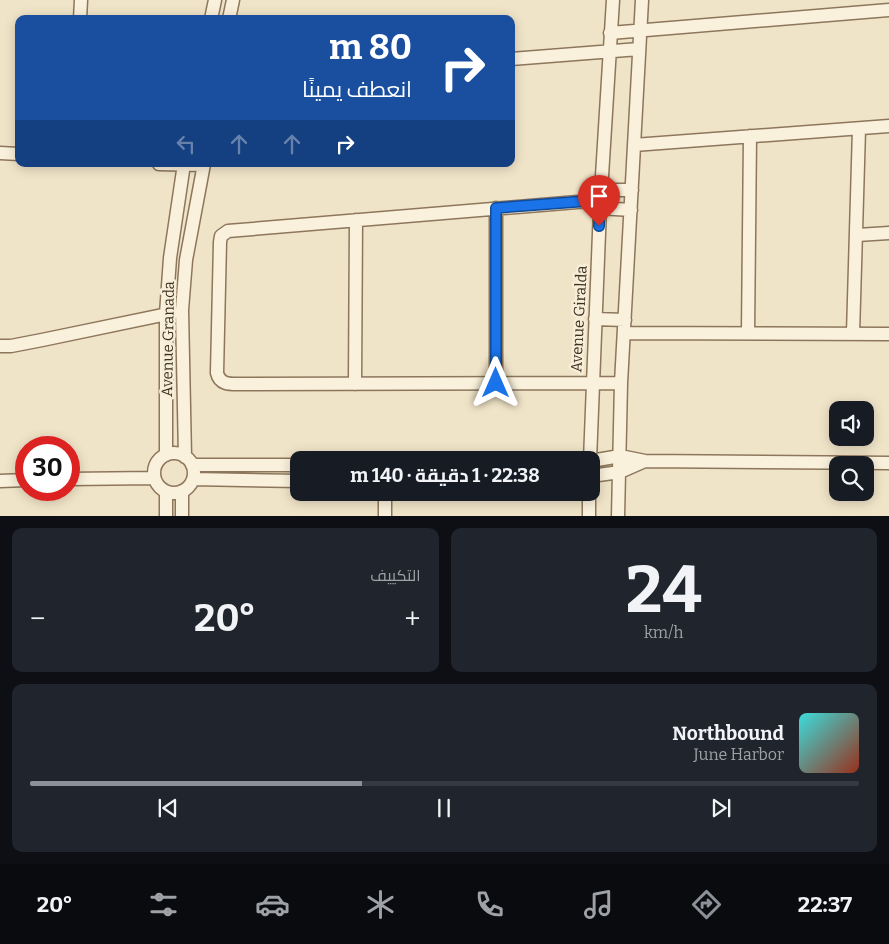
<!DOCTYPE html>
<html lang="ar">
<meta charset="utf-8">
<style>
:root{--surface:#171b24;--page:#20242c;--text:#f1f3f6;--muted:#9ea1a6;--line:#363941;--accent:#8c9099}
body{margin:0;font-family:Bitter,Cairo,serif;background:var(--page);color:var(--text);direction:rtl;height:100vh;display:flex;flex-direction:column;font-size:19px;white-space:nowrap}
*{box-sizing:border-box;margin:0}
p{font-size:16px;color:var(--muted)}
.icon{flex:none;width:28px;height:28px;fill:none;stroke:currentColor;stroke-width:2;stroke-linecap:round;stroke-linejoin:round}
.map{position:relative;height:516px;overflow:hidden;direction:ltr}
.panel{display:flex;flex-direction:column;gap:12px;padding:12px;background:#0d0f14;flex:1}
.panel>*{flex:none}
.banner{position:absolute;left:15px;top:15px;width:500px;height:152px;border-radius:10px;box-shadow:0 2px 12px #0003;direction:rtl;background:#1a4fa0;color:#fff;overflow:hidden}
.tools{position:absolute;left:829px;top:401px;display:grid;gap:10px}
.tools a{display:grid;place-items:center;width:45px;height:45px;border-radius:10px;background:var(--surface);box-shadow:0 2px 12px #0003;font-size:25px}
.speed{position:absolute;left:15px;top:436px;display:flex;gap:10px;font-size:25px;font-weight:700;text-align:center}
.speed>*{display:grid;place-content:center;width:65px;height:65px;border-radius:50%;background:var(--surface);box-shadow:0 2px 12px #0003;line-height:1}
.speed .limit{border:8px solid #d22;background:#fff;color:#111}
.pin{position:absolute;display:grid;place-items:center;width:42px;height:42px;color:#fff;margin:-51px -21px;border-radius:50% 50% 50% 0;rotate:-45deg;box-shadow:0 0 5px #0007}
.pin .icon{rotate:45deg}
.me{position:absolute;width:55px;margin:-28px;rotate:0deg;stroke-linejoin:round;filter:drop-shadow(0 0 4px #0008)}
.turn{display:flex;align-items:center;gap:18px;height:105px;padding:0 20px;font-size:22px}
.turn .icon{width:65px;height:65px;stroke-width:2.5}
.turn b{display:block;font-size:35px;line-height:42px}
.lanes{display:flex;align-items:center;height:48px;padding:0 20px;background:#0003;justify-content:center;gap:25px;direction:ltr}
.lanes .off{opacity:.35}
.big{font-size:38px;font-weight:700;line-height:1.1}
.panel .tile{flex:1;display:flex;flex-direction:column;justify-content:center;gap:8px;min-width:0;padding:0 18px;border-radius:10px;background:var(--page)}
.panel .dial{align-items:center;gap:0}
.dial b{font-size:65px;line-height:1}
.song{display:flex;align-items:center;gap:15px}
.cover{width:60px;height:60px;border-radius:8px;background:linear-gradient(135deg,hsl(180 70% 55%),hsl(10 70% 35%))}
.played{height:5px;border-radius:2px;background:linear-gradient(90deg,var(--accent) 40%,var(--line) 40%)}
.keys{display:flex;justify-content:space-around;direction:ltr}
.heat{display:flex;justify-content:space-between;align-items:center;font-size:28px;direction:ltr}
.panel .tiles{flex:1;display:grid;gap:12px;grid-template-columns:1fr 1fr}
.tile:last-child{grid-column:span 2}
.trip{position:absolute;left:290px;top:451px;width:310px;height:50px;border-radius:10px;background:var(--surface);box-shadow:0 2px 12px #0003;font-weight:700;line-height:50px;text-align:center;direction:rtl}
.menu{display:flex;height:80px;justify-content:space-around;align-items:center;background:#090b0e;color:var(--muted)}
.menu .icon{width:35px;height:35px}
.menu .active{color:var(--accent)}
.menu b{font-size:22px;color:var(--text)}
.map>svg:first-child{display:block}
</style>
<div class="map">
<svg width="889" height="517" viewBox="0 0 889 517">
<rect width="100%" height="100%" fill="#f0e4c8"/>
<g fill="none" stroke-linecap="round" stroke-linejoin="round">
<!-- minor casing -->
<g stroke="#8d765c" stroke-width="15">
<path id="minor" d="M80,19L81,0
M211,19L215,0
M229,19L233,0
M610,33L889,10
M511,59L639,49
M634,145L889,126
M0,153L19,154
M159,164L204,165
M601,190H632
M601,200L228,231L221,236L220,242L217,373C220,386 232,384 243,384L621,383
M496,208V383
M600,208L631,210
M857,235L889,233
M595,319L625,320
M624,333L889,334
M748,333L750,136
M853,334L859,129
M0,346H11L42,340L172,313
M355,384L356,220
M154 473a20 20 0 1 1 40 0a20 20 0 1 1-40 0Z
M166,455V314L170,258L184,164
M185,457L182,310L186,260L204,164
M590,460L600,208L613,0
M591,461L620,456L645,461L889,463
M192,465H299
M591,476L620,472L645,461
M69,479L154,478
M193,479L299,481
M0,481L26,480
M385,492V517
M166,517V492
M182,517V491
M589,517V492
M618,517L621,383L642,0"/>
</g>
<!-- minor -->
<use href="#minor" stroke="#faf1dc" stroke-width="12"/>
</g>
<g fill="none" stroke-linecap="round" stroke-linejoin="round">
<!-- route casing -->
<g stroke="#114b97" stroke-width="12">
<path id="route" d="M496,383V208L600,200L599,226"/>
</g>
<!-- route -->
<use href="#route" stroke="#1a73e8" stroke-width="9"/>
</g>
<g text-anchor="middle" stroke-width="5" stroke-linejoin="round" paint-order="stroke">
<!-- street labels -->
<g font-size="15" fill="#3d2e20" stroke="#f7eed8">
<text transform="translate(579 319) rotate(-87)" y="5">Avenue Giralda</text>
<text transform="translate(168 339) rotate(-89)" y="5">Avenue Granada</text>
</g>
</g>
</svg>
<div class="tools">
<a><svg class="icon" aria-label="sound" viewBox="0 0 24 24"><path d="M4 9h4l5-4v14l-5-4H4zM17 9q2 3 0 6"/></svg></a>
<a><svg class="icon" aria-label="search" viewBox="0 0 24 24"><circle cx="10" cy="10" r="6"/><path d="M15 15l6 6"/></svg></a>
</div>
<div class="speed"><div class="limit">30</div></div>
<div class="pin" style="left:599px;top:226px;background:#d93025"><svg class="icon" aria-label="arrive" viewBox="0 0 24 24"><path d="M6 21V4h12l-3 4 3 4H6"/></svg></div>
<svg class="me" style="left:496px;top:383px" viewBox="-20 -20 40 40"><path d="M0-17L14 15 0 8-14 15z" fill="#1a73e8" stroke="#fff" stroke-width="4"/></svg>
<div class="trip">22:38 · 1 دقيقة · 140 m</div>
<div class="banner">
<div class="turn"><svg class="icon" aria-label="right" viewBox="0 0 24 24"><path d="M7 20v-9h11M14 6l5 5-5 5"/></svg><div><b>80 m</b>انعطف يمينًا</div></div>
<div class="lanes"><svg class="icon off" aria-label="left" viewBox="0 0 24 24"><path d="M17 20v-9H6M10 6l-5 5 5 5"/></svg><svg class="icon off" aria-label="ahead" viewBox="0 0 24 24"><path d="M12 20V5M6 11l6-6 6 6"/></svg><svg class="icon off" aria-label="ahead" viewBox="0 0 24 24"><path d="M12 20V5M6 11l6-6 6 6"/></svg><svg class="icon" aria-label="right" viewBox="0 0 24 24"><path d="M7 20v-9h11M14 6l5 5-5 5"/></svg></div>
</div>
</div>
<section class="panel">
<div class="tiles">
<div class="tile dial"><b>24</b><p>km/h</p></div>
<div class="tile"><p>التكييف</p>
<div class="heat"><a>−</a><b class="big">20°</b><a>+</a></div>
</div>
<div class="tile">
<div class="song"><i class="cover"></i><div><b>Northbound</b><p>June Harbor</p></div></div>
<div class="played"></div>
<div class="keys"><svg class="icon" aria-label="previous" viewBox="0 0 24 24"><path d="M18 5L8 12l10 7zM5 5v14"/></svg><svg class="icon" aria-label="pause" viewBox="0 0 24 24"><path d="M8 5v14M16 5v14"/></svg><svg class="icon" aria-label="next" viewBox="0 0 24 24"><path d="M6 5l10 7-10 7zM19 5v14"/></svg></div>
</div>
</div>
</section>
<nav class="menu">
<b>22:37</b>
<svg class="icon active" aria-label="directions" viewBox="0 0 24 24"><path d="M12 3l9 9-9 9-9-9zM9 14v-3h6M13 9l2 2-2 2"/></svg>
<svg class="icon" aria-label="music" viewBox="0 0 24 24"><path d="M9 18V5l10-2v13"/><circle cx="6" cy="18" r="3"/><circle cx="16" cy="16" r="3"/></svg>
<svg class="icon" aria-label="phone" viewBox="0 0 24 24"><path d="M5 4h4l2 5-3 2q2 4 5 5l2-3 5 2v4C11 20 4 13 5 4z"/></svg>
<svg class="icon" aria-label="climate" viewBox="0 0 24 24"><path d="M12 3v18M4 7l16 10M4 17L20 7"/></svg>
<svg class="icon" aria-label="car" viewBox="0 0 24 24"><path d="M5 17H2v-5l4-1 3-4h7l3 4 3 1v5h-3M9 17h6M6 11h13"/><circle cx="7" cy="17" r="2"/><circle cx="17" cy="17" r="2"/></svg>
<svg class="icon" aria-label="filters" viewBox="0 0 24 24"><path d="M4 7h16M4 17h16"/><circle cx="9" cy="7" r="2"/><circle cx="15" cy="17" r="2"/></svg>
<b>20°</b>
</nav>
